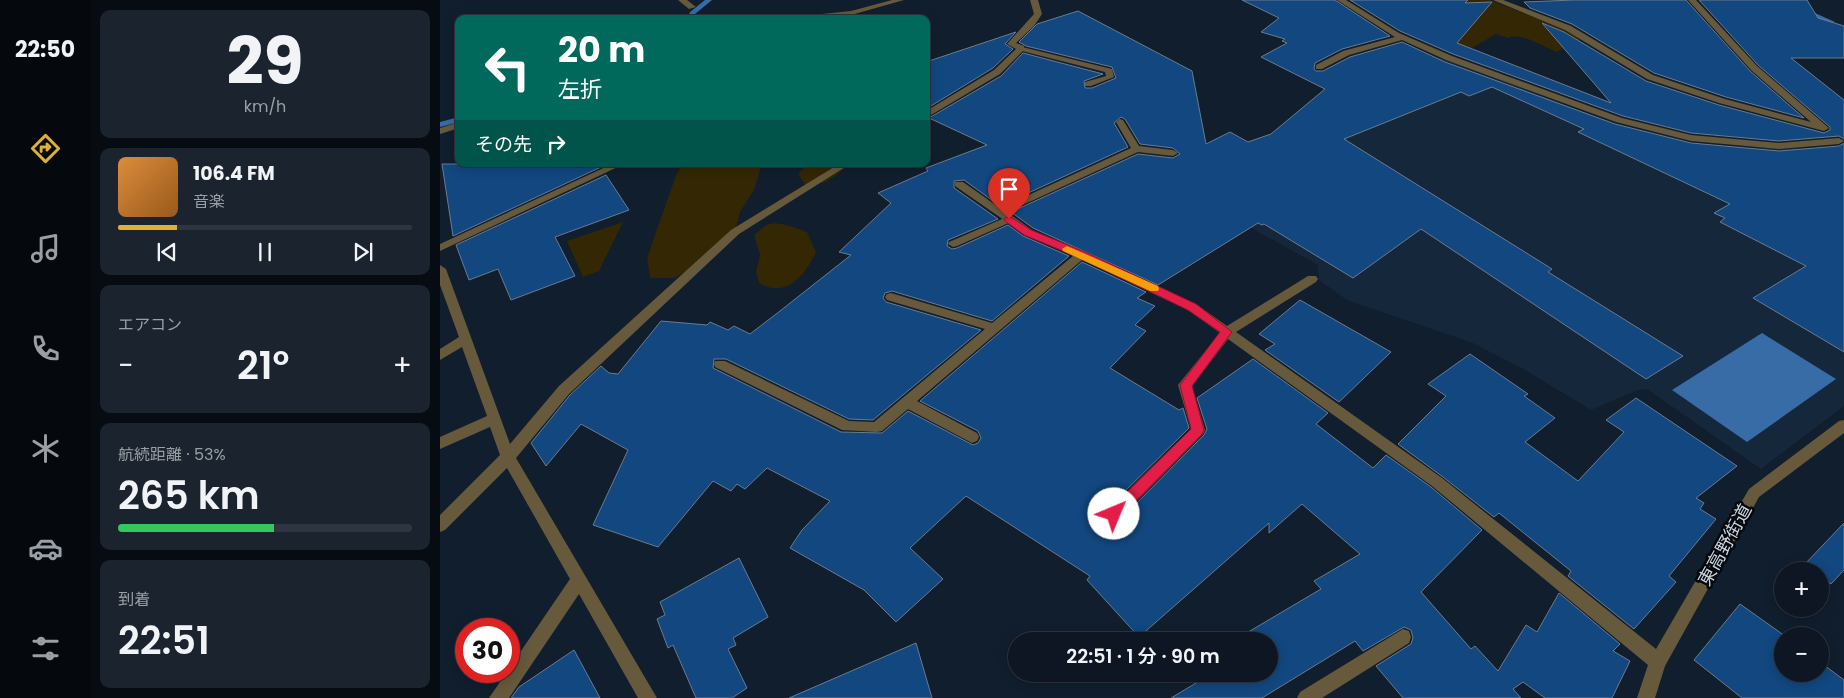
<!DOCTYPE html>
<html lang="ja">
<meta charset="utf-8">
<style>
:root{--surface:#0d1622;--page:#1b232f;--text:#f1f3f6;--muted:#9a9fa5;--line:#2d3540;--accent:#deb133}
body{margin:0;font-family:Poppins,"Noto Sans JP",sans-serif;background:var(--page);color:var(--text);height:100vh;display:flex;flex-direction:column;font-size:19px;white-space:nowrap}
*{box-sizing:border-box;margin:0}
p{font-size:16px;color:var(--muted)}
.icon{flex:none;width:28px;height:28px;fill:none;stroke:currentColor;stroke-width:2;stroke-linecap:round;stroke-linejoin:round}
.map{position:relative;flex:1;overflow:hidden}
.details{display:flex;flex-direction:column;gap:10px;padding:10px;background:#070c13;width:350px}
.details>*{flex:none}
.top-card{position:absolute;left:15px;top:15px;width:475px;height:152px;border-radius:10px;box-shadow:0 2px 12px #0003,0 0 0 1px var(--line);background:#00695c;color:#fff;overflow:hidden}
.controls{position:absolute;left:1334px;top:562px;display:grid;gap:10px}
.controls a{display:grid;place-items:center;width:55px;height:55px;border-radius:50%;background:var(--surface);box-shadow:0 2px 12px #0003,0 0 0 1px var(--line);font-size:25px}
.speed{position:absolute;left:15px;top:618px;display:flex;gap:10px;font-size:25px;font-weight:700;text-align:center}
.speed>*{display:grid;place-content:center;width:65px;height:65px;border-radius:50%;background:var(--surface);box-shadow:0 2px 12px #0003,0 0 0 1px var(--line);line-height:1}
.speed .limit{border:8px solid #d22;background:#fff;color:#111}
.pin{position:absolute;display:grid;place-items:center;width:42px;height:42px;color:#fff;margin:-51px -21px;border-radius:50% 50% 50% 0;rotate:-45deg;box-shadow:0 0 5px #0007}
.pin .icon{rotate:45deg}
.me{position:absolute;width:55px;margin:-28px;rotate:45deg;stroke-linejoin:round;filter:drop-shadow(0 0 4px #0008)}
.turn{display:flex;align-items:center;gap:18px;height:105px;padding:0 20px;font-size:22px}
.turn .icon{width:65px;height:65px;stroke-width:2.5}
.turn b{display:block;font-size:35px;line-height:42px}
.then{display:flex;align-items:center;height:48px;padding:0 20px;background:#0003;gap:10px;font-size:19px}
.big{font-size:38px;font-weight:600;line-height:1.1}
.details .widget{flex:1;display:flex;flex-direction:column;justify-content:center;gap:8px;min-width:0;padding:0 18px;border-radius:10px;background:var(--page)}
.details .dial{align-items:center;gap:0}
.dial b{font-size:65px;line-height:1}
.song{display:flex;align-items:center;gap:15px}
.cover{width:60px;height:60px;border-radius:8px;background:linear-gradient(135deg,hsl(30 70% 55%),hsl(30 70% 35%))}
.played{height:5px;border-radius:2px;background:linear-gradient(90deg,var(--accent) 20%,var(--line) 20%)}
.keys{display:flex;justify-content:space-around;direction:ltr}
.heat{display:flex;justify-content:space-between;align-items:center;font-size:28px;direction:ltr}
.charge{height:8px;border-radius:4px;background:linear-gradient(90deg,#34c759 53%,var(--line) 0)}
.trip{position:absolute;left:568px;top:632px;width:270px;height:50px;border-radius:25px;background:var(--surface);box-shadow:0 2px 12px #0003,0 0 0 1px var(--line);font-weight:600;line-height:50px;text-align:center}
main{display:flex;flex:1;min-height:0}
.menu{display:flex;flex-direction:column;width:90px;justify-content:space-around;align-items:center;background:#05090e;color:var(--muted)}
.menu .icon{width:35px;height:35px}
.menu .current{color:var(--accent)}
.menu b{font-size:22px;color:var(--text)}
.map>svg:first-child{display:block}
</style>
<main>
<nav class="menu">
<b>22:50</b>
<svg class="icon current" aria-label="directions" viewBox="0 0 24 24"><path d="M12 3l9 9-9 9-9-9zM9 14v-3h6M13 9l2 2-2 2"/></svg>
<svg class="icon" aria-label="music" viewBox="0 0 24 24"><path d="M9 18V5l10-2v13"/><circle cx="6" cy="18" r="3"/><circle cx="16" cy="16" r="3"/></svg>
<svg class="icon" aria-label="phone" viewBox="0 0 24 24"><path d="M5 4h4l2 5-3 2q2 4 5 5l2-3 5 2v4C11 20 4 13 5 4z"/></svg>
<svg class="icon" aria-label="climate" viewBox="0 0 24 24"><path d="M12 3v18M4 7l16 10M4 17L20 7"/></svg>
<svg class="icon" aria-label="car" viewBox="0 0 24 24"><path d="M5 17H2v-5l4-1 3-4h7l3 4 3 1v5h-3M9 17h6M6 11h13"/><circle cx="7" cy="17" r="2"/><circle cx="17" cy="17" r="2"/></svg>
<svg class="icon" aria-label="filters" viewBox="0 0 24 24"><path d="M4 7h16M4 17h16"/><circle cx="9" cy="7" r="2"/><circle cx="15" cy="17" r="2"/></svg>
</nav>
<section class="details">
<div class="widget dial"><b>29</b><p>km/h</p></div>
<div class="widget">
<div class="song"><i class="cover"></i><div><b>106.4 FM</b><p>音楽</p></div></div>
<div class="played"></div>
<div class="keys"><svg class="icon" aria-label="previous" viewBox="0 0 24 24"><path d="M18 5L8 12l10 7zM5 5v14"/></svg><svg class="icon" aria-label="pause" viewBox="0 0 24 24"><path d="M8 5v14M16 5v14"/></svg><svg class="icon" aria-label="next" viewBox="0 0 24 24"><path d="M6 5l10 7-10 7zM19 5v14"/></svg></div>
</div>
<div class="widget"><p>エアコン</p>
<div class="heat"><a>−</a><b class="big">21°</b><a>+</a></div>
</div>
<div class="widget"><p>航続距離 · 53%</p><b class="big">265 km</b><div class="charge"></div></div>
<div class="widget"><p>到着</p><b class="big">22:51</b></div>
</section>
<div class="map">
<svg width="1404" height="698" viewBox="0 0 1404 698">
<rect width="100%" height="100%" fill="#111e2d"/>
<!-- built -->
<path fill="#15273b" d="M1002,57L1183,127L1249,143L1272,147L1387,149L1404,159V406L1321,469L1207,389L1198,390L1151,410L1085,370L1033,343L907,300L879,280L878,265L743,190L972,67Z"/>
<!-- green -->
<path fill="#332704" d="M912,0H1050L1126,30L1141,39L1117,52C1104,47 1081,32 1068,38L1056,34L1027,51Z
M242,164H322L314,190L300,212L294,236L262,263L234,278H210L207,258L235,178Z
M368,164H408C396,176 383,188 365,184L358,174Z
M183,222L159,271L143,277L127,241Z
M335,223L347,225L367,232L376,252C368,268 356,290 334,288C329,288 323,285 319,283L316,272L320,255L314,235L326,225Z"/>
<!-- water -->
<path fill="#386ca6" d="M1322,333L1396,379L1307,442L1232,390Z"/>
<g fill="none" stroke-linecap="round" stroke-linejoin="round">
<!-- stream -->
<path fill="#386ca6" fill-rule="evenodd" d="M265,0H272L255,14L253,19H247L250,12Z
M1339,0H1346L1395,22L1390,23L1346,5Z
M19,117V122L0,127V122Z"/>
</g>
<!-- building -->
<path fill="#12477f" stroke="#6b7b8e" d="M802,0H895L950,36L902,49L875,63L874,69L876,71H883L910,57L962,42L1005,62L1175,124L1251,143L1339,151L1399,146L1404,143V352L1313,298L1366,266L1280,222L1285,218L1274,213L1290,204L1138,132L1144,129L1052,87L1029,96L1021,92L904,139L1112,269L1108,272L1243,356L1206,379L981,229L913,278L824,224L822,225L818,223L718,285L593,228L571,212L698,154L733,158L740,154L733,148L700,144L685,119L681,117L674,123L688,147L560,206L524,180L514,181V188L558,219L508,240L507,246L512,249L517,248L568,225L583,236L629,256L552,321L452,291L445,293L443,298L446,302L541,330L433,420L409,419L286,359H274L273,368L401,432L442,433L468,411L533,445L538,443L541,438L538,431L480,401L642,262L706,292L697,298L715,306L695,325L706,331L670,368L739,410L743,408L749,428L668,508L664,515L668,521L675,523L680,520L764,435L767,429L757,398L813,359L888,413L876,424L933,468L946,455L991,487L1042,530L981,592L1031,649L1035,646L1058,671L1086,625L1097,632L1119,593L1180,644L1173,651L1190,661L1172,698H1105L1083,682L1073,689L1081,698H963L936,666L971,644L973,638L971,630L964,627L923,651L915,641L822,698H731L771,674H829V641H793L881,589L874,581L920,554L862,504L829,533V523L699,637L647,580L650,576L526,496L470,548L503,579L456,622L424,590L350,548L362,530L390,501L327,468L305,489L297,484L291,491L273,481L218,547L153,525L188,450L141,424L106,466L91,443L130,395L161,366L169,373L178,374L221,321L267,325L270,322L288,330L294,326L310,334L340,311L411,255L399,252L451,203L438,193L488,171L486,168L547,145L489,118L561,76L583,53L663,74L644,81L645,88H652L676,78L672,67L586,46L579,42L597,24L638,11L752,71L766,144L790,132L808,142L831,134L885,89L821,57L847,43L842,41L845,39L821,32L839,18Z
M910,0H1028L1025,3L1052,2L1017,43L1171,103L1102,23L1124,32L1206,81L1279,105L1384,133L1390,130V127L1318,65L1259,0H1367L1378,18L1404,26V58H1351L1404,100V139L1399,136L1339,141L1251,133L1183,116L1013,54L960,31Z
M1134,0H1246L1310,71L1364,118L1286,97L1214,73L1132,24L1090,8L1084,2Z
M576,32L565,44L573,49L553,68L486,109V62Z
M2,164H158L161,167L13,236Z
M166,175L189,210L115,237L135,276L71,300L58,269L29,280L16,245Z
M860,300L951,352L899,402L825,350L835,344L819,334Z
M1030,354L1088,394L1084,396L1115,418L1085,442L1138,481L1184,432L1166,420L1196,398L1297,466L1256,498L1264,503L1260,509L1276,519L1229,576L1236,582L1194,629L1128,576L1131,571L1059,513L1054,517L1003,477L958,444L1006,396L988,384Z
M1404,523V570L1391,584L1380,576V571H1373L1364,565Z
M299,558L328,617L293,638L296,645L288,649L307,688L292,698H256L233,645L228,648L217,619L225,615L220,602Z
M1300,604L1345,636H1342V674H1380V662L1404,680V698H1302L1254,660Z
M476,643L492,698H349Z
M134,650L160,698H71L79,687Z"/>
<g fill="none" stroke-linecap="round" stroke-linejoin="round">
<!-- service -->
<path fill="#67593b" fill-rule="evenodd" d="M578,46L672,69L674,77L651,86H645V82L666,76L665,72L578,50Z
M569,216L574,219L573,221L517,246L513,247L508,244L509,242Z"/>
<!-- minor -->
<path fill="#67593b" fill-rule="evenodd" d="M238,0H247L256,7L249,9Z
M452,0H464L411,15L376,19H348L352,17L411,11Z
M590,0H598L602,14L594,26L576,43L584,46V50L560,74L486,118V111L554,70L576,49L567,44L594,14Z
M897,0H906L959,33L1012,56L1182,118L1251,135L1339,143L1399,138L1404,141L1399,144L1339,149L1251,141L1176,122L1006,60L962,40L909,55L882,69H876V65L903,51L955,37Z
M1053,0H1063L1131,26L1213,75L1285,99L1371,122L1311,70L1248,0H1256L1317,66L1389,128L1384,131L1279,103L1207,79L1125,30Z
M680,119L683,120L699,146L733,150L738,153L733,156L698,152L567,212L592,230L756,304L787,326L868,276H876L878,279L876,282L796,332L1002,478L1216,649L1309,489L1399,421L1404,420V433L1319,497L1225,666L1215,698H1197L1208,665L992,486L788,339L752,386L765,430L763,434L679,519L674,521L669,519L666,514L669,509L751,429L738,385L780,333L748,310L642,260L477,401L537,433L539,437L537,441L532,443L468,409L442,431L437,432L402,430L275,367L274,364L275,361H285L409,421L434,422L545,329L447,300L445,297L447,294L451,293L552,323L633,256L584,234L515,186V182H523L560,208L691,148L676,122Z
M19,122V128L0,134V128Z
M172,164H184L0,251V244Z
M399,164H410L299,234L129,394L76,458L217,698H198L139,594L69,698H49L130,579L67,468L5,530L0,532V515L60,455L50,427L0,449V437L47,416L22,347L0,360V349L19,337L0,285V265L6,269L70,444L119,386L291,230Z
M963,629L969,631L971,637L969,643L882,698H857L860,692Z"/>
</g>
<!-- route -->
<path fill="#e11d48" stroke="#92132f" d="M569,216L591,230L645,252L756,304L792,332L752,386L764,430L762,434L679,518L674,520L669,518L667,514L669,510L751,429L740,385L780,332L748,310L638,257L584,235L565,221L564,219Z"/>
<!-- slow -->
<path fill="#f59e0b" d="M627,246L718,286L719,289L718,291H710L623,251L622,249Z"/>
<g text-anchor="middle" stroke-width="5" stroke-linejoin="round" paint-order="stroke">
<!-- near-street labels -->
<g font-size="18" fill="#cdd6e0" stroke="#04080e">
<text transform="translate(1285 545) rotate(-61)" y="6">東高野街道</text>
</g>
</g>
</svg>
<div class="controls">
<a>+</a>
<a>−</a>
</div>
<div class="speed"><div class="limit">30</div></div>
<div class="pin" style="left:569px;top:219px;background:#d93025"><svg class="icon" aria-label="arrive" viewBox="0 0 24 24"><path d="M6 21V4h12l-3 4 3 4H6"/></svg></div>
<svg class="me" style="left:674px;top:514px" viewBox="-20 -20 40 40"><circle r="19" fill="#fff"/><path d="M0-13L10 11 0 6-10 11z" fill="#e11d48"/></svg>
<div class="trip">22:51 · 1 分 · 90 m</div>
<div class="top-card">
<div class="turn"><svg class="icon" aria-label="left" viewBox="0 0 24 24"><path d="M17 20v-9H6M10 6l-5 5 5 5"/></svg><div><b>20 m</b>左折</div></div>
<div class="then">その先<svg class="icon" aria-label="right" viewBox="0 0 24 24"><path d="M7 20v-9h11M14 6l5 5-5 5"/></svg></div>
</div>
</div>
</main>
